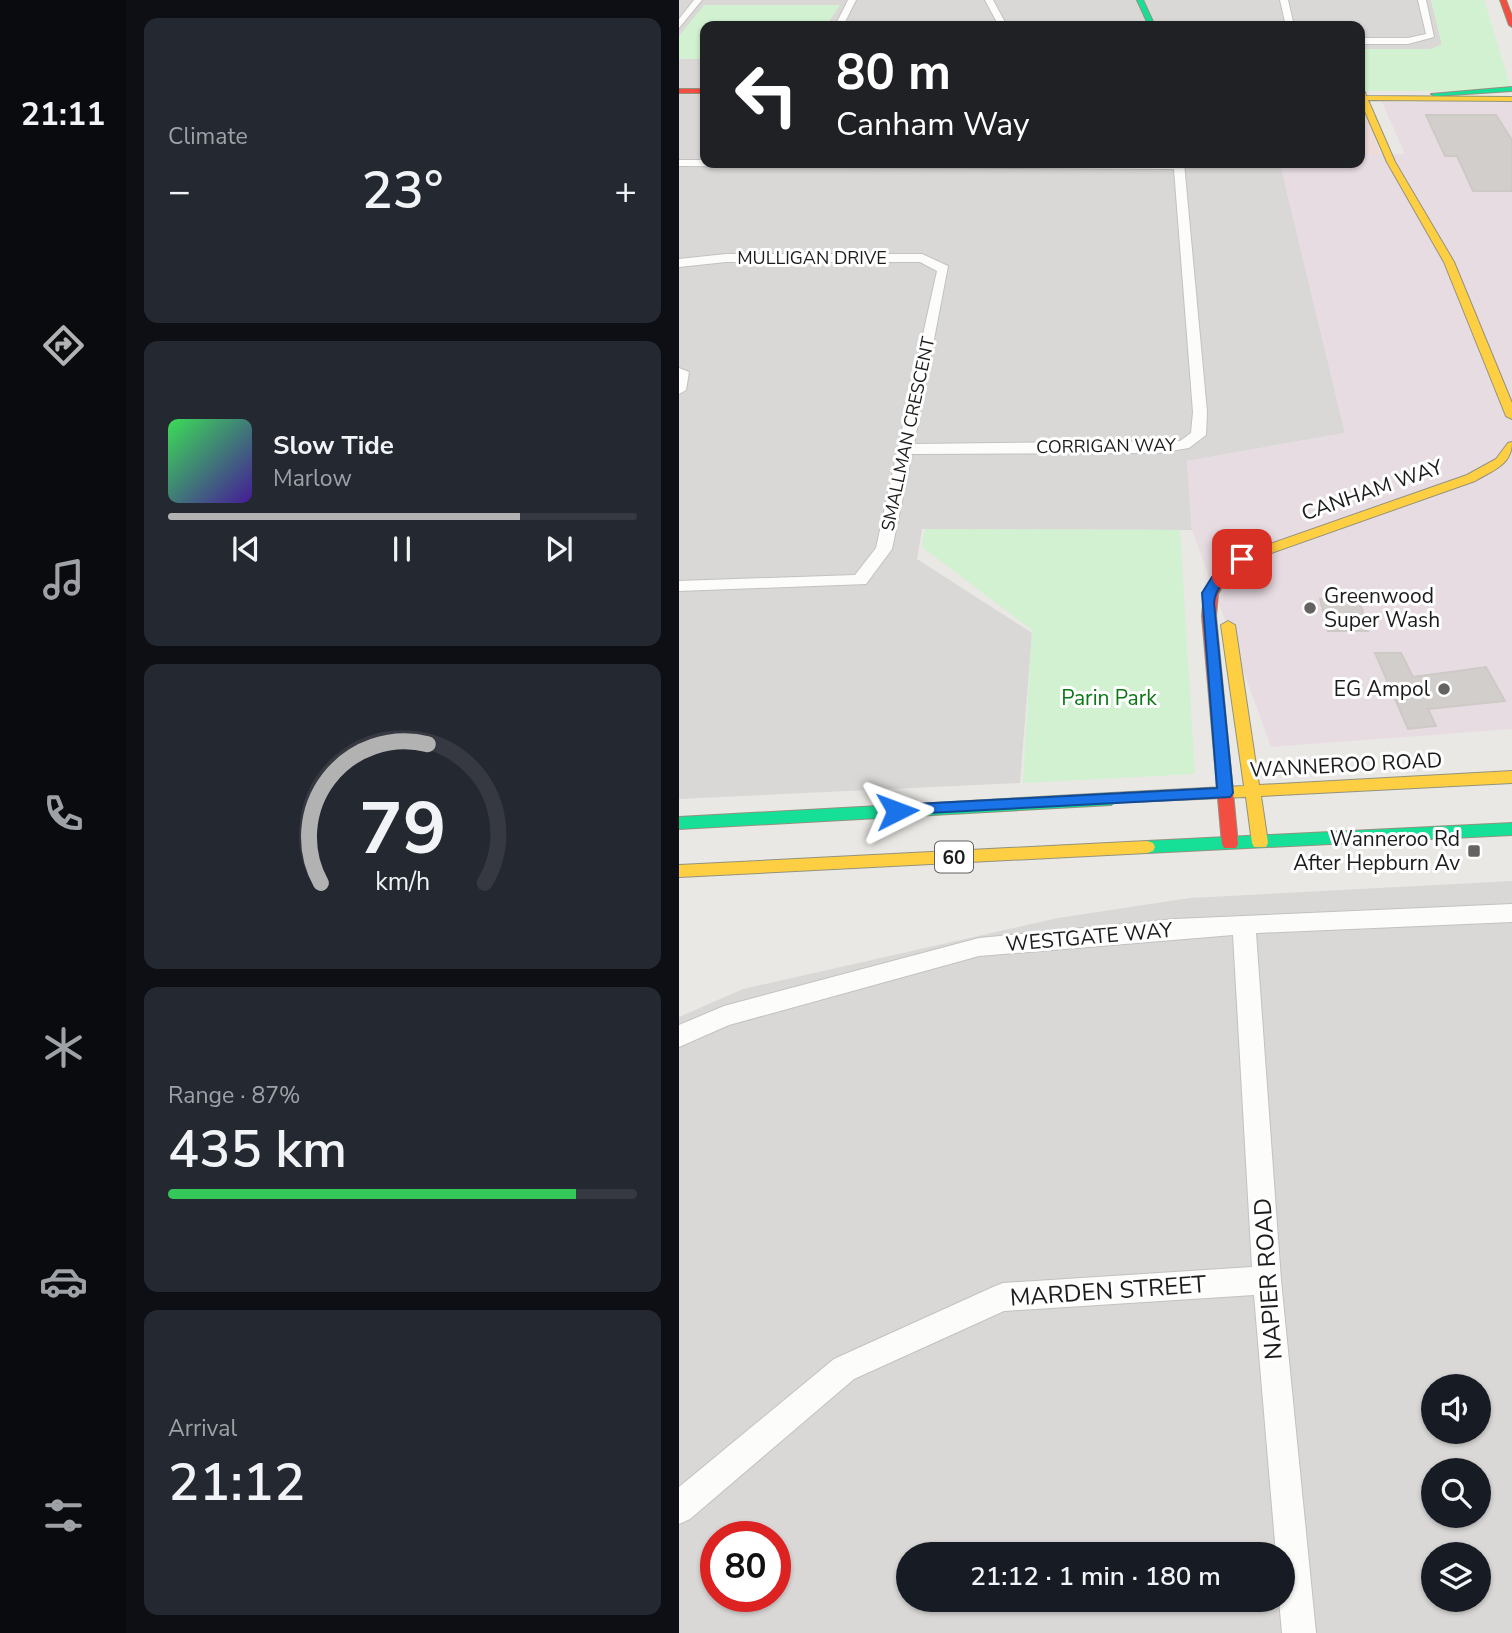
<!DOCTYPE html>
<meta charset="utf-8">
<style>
:root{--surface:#171b24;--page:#242831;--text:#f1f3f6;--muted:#9ea1a6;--line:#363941;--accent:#b2b2b3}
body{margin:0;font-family:"Nunito Sans",sans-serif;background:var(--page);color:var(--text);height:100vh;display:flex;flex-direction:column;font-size:26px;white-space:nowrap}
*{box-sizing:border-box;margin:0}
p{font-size:23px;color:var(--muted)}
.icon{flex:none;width:38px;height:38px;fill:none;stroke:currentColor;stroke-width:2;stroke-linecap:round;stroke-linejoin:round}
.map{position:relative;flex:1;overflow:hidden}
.sheet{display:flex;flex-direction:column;gap:18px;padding:18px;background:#0d0f14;width:553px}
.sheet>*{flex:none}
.guide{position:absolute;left:21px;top:21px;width:665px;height:147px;border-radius:14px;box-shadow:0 2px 5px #0004;background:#202124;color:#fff;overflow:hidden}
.buttons{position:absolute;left:742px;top:1374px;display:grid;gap:14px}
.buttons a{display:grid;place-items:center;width:70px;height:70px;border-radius:50%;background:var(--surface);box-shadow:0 2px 5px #0004;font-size:35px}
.speed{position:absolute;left:21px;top:1521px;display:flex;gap:14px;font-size:35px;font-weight:700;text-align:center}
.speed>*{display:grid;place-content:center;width:91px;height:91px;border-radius:50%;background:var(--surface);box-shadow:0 2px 5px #0004;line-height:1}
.speed .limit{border:10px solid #d22;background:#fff;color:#111}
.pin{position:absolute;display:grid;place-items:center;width:60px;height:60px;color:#fff;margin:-30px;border-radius:14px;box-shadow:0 4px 10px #0006}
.me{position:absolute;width:77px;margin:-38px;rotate:87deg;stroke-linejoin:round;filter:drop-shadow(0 0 5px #0008)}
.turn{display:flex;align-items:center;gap:24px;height:147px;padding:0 21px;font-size:32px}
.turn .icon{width:91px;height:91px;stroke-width:2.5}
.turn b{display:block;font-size:49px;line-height:60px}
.big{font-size:52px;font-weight:600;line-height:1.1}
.sheet .tile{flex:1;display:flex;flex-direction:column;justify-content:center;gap:10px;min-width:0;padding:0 24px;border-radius:14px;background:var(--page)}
.sheet .dial{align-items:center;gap:0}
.dial svg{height:182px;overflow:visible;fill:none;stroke:var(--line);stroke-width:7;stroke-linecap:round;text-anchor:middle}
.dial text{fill:var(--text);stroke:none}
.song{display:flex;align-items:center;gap:21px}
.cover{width:84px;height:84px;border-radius:10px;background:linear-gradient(135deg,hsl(130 70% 55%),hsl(260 70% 35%))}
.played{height:7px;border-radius:4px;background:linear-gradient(90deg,var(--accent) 75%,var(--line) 75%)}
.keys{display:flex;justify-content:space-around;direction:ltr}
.heat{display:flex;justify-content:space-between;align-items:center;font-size:38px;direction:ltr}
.charge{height:10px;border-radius:5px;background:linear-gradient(90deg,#34c759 87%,var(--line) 0)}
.trip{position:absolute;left:217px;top:1542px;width:399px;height:70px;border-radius:35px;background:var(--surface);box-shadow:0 2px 5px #0004;font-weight:600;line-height:70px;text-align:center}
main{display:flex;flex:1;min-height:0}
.tabs{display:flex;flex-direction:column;width:126px;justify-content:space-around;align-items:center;background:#090b0e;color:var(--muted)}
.tabs .icon{width:49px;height:49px}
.tabs .active{color:var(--accent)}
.tabs b{font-size:32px;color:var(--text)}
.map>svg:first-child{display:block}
</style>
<main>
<nav class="tabs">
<b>21:11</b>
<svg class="icon active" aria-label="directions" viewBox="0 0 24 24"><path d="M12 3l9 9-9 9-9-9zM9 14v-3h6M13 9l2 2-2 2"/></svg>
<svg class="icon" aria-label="music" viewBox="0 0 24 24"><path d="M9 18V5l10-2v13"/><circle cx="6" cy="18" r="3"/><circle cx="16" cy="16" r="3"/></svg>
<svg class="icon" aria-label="phone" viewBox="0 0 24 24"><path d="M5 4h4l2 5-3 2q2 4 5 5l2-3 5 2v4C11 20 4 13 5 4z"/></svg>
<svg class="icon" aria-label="climate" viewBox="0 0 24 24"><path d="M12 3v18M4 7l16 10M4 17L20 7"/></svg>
<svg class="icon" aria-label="car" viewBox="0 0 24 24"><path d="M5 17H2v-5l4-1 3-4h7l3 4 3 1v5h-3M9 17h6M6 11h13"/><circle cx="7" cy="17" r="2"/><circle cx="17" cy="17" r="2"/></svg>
<svg class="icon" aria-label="filters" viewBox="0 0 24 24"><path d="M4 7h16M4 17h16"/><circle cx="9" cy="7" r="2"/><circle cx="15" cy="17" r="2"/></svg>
</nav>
<section class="sheet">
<div class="tile"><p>Climate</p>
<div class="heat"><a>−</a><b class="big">23°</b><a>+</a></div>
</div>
<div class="tile">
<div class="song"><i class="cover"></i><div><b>Slow Tide</b><p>Marlow</p></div></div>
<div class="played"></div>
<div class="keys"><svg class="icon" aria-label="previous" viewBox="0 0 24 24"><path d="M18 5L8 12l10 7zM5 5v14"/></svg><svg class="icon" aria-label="pause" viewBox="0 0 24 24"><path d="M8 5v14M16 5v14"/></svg><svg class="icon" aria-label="next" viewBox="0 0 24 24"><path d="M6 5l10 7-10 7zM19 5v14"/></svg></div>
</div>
<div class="tile dial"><svg viewBox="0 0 100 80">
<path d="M14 69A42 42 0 1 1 86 69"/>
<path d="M14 69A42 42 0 0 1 61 8" stroke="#b2b2b3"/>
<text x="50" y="56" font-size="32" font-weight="700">79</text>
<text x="50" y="72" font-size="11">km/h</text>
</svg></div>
<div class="tile"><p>Range · 87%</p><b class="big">435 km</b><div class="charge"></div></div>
<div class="tile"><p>Arrival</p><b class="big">21:12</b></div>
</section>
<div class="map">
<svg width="833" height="1633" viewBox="0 0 833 1633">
<rect width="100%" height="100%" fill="#eae8e4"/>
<!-- residential -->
<path fill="#d9d8d6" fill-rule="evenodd" d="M0,0H752L763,45L752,49H681V26H26V163H601L666,433L508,461L513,530L243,529L238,559L353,633L341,783L0,799Z
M833,881V1633H0V1017L64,989L379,918L511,898ZM754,1386H800V1432H754ZM754,1470H800V1516H754ZM37,1536H96V1596H37ZM229,1554H604V1600H229ZM754,1554H800V1600H754Z"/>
<!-- commercial -->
<path fill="#eddbd9" d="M682,100L702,155H681Z"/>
<!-- industrial -->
<path fill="#e8dce3" d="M703,102H833V729L592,747L513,530L508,461L666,433L601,163H681V155L726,154Z"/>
<!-- park -->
<path fill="#d1f1d1" d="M752,0H805L833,91H681V49H752L763,44Z
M25,5H161L147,26H26V59H0V36Z
M246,529L501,530L516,774L344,783L353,630L243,547Z"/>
<!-- building -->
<path fill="#d1cecb" stroke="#cdcac6" stroke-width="2" d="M747,115H817L833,140V191H794L778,156H766Z
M680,598L689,631H649L641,599Z
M696,653H722L734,677L807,667L826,701L749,709L757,726L729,729Z"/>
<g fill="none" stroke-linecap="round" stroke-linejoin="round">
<!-- street casing -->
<g stroke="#c3c2c0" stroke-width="2">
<path id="street" d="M15,0H23L0,28V19Z
M169,0H177L164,26H156Z
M306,0H314L328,26H320Z
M601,0H609L615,26H607Z
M739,0H747L755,37L729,44H681V38H729L747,34Z
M0,160H26V163H505L528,412L527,435L510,448L479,453L233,454L213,549L187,584L0,591V581L176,575L197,548L258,271L241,262H47L0,267V259L47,254H243L269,266L235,444L501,441L512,433L514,412L495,169L0,166Z
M0,368L10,372L7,390L0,394Z
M833,904V922L577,933L602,1280L637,1633H603L600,1600H604V1554H597L575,1295L325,1311L175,1379L11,1519L0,1524V1487L155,1359L314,1287L324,1283L573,1267L554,935L300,956L50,1025L0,1047V1025L45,1006L300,938L496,919Z"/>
</g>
<!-- fast casing -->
<g stroke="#92937d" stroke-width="2">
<path id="fast" d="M458,0H464L476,26H470Z
M833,87V91L756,96L752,94Z
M432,793L440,799L432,805L0,829V817Z
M833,823V835L468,853L462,851L460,847L462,843L468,841Z"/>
</g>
<!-- slow casing -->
<g stroke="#92937d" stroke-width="2">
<path id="slow" d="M681,92H686L687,96L833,97V101L689,100L716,162L775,262L833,403V419L827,416L765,262L708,162L681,100Z
M833,442C833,465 814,470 796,481L578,558L550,576H540L539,573L568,552L788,475L817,459L829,443Z
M549,621L556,625L580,785L833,771V783L582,796L589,843L587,847H575L573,843L567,797L427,803L424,799L432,793L565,786L542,625Z
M468,841L474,843L476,847L474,851L468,853L0,877V865Z"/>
</g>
<!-- jam casing -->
<g stroke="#92937d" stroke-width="2">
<path id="jam" d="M821,0H827L833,16V27L830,25Z
M0,89H26V93H0Z
M545,569L551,573L539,594L537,616L559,844L557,848H545L543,844L523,616L525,594L540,570Z"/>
</g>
<!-- street -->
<use href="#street" fill="#fcfcfb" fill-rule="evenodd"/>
<!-- fast -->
<use href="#fast" fill="#16e098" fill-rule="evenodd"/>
<!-- slow -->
<use href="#slow" fill="#ffcf43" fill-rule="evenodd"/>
<!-- jam -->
<use href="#jam" fill="#f24e42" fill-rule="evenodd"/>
</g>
<!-- route -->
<path fill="#1a73e8" stroke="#114b97" stroke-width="2" d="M563,556L570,559C556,574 537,581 535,603L554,793L551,797L212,815L210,811L218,805L538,788L523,593L533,577Z"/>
<!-- markers -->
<g fill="#646362" stroke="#fff" stroke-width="2.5">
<circle cx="631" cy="608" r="7"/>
<circle cx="765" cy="689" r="7"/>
<rect x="788" y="844" width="14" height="14" rx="3.5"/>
</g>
<g text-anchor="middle" stroke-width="6" stroke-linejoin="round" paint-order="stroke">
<!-- far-street labels -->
<g font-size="18" fill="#1c1c1c" stroke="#fff">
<text x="133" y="264">MULLIGAN DRIVE</text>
<text transform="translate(229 434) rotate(-78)" y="6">SMALLMAN CRESCENT</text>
<text transform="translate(427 446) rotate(-1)" y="6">CORRIGAN WAY</text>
</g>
<!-- shield labels -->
<rect fill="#fff" stroke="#606060" stroke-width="2" x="256" y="841.5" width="38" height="31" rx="5"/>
<g font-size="19" font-weight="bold" fill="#1c1c1c">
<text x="275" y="864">60</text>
</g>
<!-- street labels -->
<g font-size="21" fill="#1c1c1c" stroke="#fff">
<text transform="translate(693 490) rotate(-19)" y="7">CANHAM WAY</text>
<text transform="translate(667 765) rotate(-3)" y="7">WANNEROO ROAD</text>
<text transform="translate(410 937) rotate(-5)" y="7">WESTGATE WAY</text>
</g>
<!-- poi labels -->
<g font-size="21" fill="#1c1c1c" stroke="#fff" text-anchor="end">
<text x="645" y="603" text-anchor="start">Greenwood<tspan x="645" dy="24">Super Wash</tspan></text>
<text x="751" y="696">EG Ampol</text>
<text x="781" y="846">Wanneroo Rd<tspan x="781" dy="24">After Hepburn Av</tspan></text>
</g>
<!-- park labels -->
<g font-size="21" fill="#0b7813" stroke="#fff">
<text x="430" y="705">Parin Park</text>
</g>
<!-- near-street labels -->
<g font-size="24" fill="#1c1c1c" stroke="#fff">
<text transform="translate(589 1279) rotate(-94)" y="8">NAPIER ROAD</text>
<text transform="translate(429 1291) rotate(-4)" y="8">MARDEN STREET</text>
</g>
</g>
</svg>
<div class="buttons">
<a><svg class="icon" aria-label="sound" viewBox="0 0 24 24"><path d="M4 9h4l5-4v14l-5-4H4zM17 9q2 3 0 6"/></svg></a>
<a><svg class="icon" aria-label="search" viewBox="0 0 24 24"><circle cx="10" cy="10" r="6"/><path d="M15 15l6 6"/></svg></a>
<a><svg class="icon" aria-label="layers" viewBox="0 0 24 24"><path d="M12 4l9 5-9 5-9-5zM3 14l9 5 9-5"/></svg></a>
</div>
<div class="speed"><div class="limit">80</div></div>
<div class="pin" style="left:563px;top:559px;background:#d93025"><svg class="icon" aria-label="arrive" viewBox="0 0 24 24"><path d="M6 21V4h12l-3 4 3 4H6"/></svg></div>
<svg class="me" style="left:218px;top:811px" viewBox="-20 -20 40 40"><path d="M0-17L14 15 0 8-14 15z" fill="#1a73e8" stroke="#fff" stroke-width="4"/></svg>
<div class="trip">21:12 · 1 min · 180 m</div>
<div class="guide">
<div class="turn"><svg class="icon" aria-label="left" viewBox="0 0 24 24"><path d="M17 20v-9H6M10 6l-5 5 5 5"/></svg><div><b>80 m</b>Canham Way</div></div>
</div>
</div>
</main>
